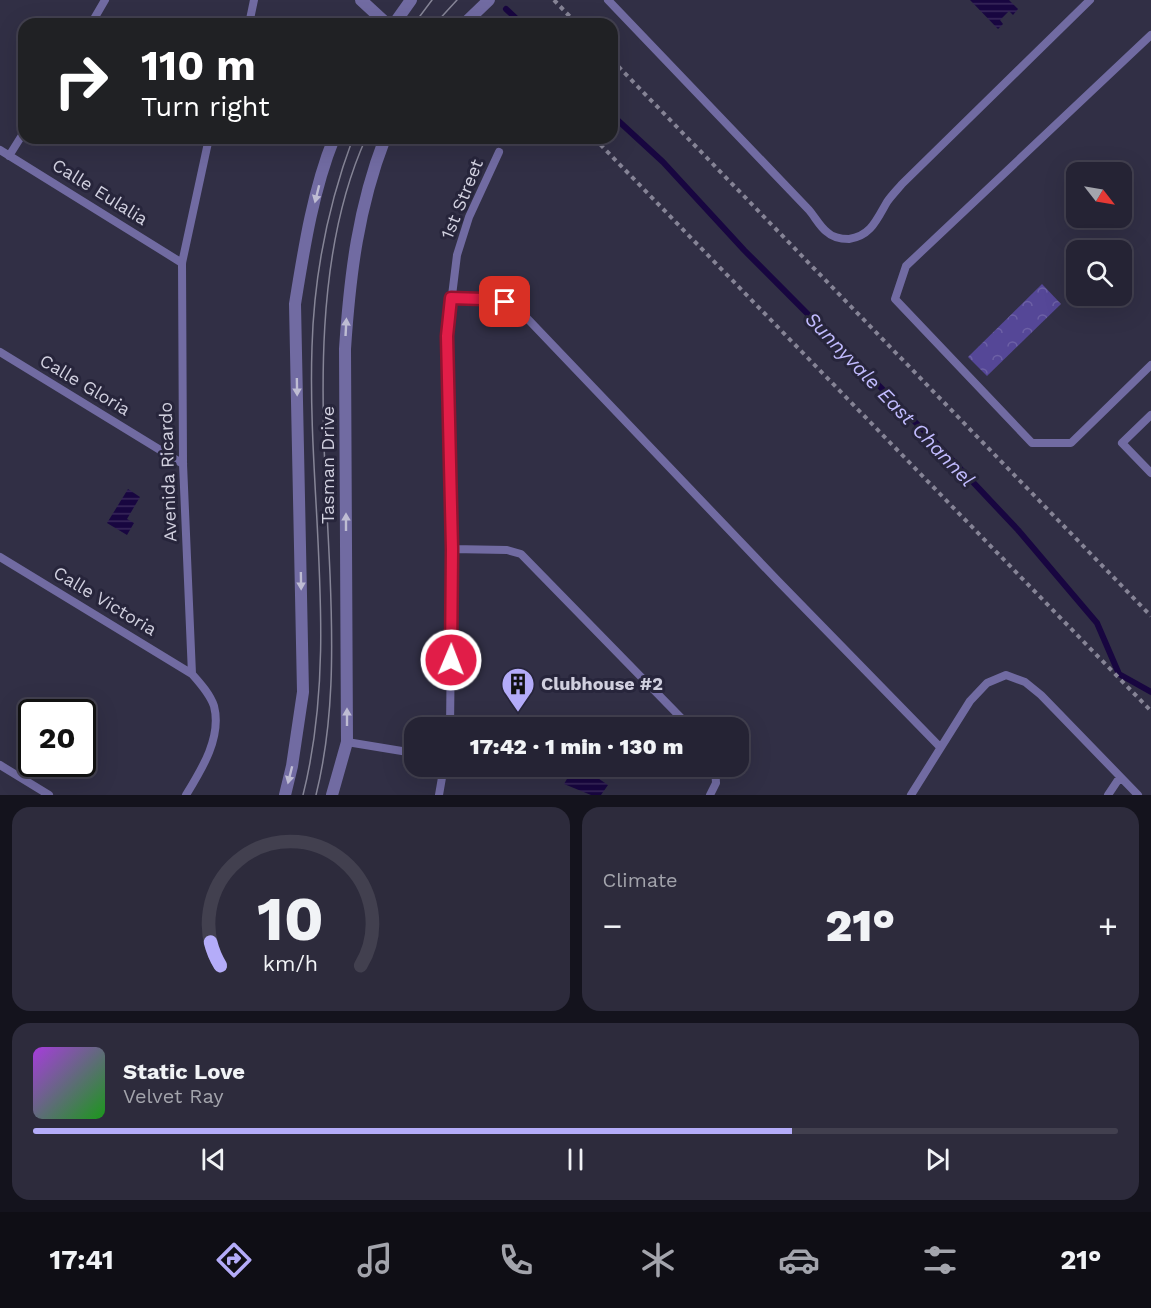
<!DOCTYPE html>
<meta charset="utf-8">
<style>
:root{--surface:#252334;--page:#2d2b3c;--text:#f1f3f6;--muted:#a3a4ac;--line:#42404f;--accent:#b4acf9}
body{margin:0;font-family:"Work Sans",sans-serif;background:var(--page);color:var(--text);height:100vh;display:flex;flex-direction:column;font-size:22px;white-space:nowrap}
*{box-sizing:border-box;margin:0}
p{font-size:20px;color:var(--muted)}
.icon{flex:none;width:33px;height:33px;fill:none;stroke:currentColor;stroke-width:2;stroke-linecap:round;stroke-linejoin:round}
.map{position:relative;height:795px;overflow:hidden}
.details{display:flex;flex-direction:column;gap:12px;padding:12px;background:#14131d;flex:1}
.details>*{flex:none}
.guide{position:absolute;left:18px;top:18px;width:600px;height:126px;border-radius:18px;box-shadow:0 6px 24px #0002,0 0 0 2px var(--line);background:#202124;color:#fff;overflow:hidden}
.needle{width:39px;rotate:121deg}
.buttons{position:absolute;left:1066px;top:162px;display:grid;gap:12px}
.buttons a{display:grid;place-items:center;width:66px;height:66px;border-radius:12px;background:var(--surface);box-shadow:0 6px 24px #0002,0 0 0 2px var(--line);font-size:30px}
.speed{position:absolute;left:18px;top:699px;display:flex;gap:12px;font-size:30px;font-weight:700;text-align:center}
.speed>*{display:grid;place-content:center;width:78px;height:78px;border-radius:50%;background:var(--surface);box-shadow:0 6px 24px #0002,0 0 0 2px var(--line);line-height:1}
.speed .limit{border:3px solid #111;border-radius:9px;background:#fff;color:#111}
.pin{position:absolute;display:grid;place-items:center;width:51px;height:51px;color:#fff;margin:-26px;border-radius:12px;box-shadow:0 3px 9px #0006}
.me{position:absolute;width:66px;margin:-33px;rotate:1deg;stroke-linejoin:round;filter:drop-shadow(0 0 4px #0008)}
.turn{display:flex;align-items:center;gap:21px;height:126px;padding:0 24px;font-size:27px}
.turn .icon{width:78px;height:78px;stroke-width:2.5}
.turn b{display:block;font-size:42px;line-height:51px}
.big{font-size:45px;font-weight:800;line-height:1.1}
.details .card{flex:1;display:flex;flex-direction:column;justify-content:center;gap:9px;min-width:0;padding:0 21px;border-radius:18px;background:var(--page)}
.details .dial{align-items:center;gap:0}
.dial svg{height:156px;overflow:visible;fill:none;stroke:var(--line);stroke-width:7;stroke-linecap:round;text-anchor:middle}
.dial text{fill:var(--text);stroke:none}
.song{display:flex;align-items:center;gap:18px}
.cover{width:72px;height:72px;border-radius:9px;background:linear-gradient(135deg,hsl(280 70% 55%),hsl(120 70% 35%))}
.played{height:6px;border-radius:3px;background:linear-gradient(90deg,var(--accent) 70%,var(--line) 70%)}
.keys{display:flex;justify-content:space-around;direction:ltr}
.heat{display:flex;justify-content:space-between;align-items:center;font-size:33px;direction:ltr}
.details .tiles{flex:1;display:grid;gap:12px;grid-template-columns:1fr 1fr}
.card:last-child{grid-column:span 2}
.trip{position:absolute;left:404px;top:717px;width:345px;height:60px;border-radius:18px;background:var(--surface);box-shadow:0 6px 24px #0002,0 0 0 2px var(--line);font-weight:800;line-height:60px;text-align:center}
.tabs{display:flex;height:96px;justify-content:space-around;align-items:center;background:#0f0e15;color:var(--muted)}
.tabs .icon{width:42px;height:42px}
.tabs .active{color:var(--accent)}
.tabs b{font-size:27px;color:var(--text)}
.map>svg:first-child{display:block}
</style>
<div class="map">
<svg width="1151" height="795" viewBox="0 0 1151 795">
<defs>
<pattern id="park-crowns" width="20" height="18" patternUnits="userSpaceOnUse" patternTransform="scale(1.5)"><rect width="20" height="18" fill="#554797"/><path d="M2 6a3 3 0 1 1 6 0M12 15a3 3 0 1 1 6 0" fill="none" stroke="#6c60a5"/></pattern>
<pattern id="water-rules" width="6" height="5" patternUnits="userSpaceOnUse" patternTransform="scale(1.5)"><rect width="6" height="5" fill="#180640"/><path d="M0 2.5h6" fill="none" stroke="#39295b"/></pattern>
</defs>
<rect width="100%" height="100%" fill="#312f45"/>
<!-- park -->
<path fill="url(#park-crowns)" d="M1042,284L1061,304L987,376L968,357Z"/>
<!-- water -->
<path fill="url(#water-rules)" d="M970,0H1009L1018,9L1013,15L1009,11L1000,20L1003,24L998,29Z
M128,489L140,497L127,519L134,523L127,535L107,523Z
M580,766L608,785L601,795H591L564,784L574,767Z"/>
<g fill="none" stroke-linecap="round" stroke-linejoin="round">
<!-- stream -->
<path stroke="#180640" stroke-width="6" d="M506,9L522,24
M612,115L663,162L744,250L938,445L1018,530L1097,623L1119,674L1151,692"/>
<!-- path -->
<path stroke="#868496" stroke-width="4" stroke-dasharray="4.5 4.5" stroke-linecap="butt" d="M554,0L577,24
M612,60L1151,616
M594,138L1151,711"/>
<!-- service -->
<path stroke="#716ba2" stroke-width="8" d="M608,0L809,210C815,217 820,227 827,232C833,238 841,239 849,239C871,236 877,219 887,202C891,196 897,190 902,184L1090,0
M91,24L105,0
M249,24L254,0
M1151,35L906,266L895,299L1032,443H1071L1151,365
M0,150L182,263
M9,156L24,132
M451,298L483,299L505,302L523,314L778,581L940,747
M0,352L183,464
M1151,415L1122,443L1151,473
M452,549L507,550L521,554L691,728
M0,557L192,674
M450,728L452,549L447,336L457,255L469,217L499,152
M347,742L414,753
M0,765L49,795
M186,795C202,769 222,737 214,706C210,694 200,683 192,674L183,464L182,263L209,138
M439,795L444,766
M710,795L716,783L715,766
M911,795L970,701L987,683L1006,675L1025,682L1041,695L1138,795
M1108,795L1120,777"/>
<!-- minor -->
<path stroke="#716ba2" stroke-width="12" d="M361,0L387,24"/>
<!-- tertiary -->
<path stroke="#716ba2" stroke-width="12" d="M394,24L411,0
M464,24L489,0
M285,795L292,766L303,692L295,304C304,248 313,190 334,138
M332,795L347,742L345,349C350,274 358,208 385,138"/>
<!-- tram -->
<path stroke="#868597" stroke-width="1.5" d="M414,24L432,0
M435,24L457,0
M303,795C340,648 307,496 312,347C314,275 328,205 353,138
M316,795C334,722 333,648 330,574C324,435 307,268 366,138"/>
</g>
<!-- one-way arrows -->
<defs><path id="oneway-solid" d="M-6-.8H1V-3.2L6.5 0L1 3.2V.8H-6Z" transform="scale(1.5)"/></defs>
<g fill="#bebcd3">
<use href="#oneway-solid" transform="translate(317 194) rotate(104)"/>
<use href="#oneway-solid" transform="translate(346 327) rotate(-87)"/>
<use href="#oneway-solid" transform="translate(297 387) rotate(89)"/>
<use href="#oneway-solid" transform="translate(346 522) rotate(-90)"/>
<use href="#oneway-solid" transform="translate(301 581) rotate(89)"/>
<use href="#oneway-solid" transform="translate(347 717) rotate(-90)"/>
<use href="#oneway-solid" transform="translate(290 775) rotate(104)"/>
</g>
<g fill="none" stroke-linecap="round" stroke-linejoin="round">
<!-- route casing -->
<g stroke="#92132f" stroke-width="15">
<path id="route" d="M451,660L452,549L447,336L451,298L483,299L505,302"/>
</g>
<!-- route -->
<use href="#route" stroke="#e11d48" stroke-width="10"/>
</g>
<!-- icons -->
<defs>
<g id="building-pin" transform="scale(1.725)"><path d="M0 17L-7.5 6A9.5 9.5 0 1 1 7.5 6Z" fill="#b4acf9" stroke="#27253b"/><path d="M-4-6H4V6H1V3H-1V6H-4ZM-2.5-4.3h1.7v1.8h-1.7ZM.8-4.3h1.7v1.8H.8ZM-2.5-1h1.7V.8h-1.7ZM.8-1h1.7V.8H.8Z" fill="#111"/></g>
</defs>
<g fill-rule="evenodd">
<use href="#building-pin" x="518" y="684"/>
</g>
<g text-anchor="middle" stroke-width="6" stroke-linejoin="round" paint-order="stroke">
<!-- street labels -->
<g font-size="18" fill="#d1d0df" stroke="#27253b">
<text transform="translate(100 192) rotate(32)" y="6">Calle Eulalia</text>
<text transform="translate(462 199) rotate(-68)" y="6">1st Street</text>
<text transform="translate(85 385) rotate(31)" y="6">Calle Gloria</text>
<text transform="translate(328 465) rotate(-90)" y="6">Tasman Drive</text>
<text transform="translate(168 472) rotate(-92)" y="6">Avenida Ricardo</text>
<text transform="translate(105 601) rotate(31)" y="6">Calle Victoria</text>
</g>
<!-- poi labels -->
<g font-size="18" font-weight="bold" fill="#d1d0df" stroke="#27253b" text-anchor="start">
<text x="541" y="690">Clubhouse #2</text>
</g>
<!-- water labels -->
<g font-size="20" font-style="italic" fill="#c1bbfe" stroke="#27253b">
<text transform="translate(890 399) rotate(46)" y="7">Sunnyvale East Channel</text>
</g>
</g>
</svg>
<div class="buttons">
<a><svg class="needle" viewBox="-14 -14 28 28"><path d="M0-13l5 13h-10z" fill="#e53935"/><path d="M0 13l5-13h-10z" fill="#a3a4ac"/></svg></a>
<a><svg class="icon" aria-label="search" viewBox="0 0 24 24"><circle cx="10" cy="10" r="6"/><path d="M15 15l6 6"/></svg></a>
</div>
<div class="speed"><div class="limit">20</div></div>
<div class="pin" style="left:505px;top:302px;background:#d93025"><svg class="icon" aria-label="arrive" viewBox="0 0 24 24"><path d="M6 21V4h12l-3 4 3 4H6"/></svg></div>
<svg class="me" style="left:451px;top:660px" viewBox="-20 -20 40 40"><circle r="17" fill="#e11d48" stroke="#fff" stroke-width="3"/><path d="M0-11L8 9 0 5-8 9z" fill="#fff"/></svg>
<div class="trip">17:42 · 1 min · 130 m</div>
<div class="guide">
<div class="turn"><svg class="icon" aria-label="right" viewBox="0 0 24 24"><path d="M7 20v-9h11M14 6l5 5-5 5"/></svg><div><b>110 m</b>Turn right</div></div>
</div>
</div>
<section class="details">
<div class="tiles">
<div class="card dial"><svg viewBox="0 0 100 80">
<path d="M14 69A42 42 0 1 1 86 69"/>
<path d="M14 69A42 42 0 0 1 9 57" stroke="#b4acf9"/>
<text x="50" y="56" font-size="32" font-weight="700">10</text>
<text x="50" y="72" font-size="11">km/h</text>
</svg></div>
<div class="card"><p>Climate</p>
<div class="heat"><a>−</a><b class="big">21°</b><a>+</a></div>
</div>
<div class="card">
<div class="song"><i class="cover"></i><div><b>Static Love</b><p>Velvet Ray</p></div></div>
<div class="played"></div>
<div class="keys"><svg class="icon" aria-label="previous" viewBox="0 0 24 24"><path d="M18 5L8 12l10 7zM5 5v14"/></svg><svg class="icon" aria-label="pause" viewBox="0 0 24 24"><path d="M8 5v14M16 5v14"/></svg><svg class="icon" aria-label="next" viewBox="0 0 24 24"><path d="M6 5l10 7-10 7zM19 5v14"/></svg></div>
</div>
</div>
</section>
<nav class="tabs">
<b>17:41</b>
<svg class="icon active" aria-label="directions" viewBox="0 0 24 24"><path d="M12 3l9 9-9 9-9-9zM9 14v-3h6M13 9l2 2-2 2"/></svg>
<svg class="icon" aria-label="music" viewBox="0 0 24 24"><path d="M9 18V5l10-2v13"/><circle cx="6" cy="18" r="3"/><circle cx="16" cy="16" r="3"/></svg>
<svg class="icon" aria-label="phone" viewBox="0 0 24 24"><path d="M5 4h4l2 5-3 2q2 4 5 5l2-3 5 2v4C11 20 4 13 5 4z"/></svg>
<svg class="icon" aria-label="climate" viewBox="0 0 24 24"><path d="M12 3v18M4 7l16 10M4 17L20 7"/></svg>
<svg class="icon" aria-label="car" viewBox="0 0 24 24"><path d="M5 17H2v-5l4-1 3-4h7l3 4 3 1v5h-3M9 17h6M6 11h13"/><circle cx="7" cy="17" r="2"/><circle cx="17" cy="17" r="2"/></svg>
<svg class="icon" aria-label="filters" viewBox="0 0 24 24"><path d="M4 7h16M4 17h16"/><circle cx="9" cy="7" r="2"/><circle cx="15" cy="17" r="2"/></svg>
<b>21°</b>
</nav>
